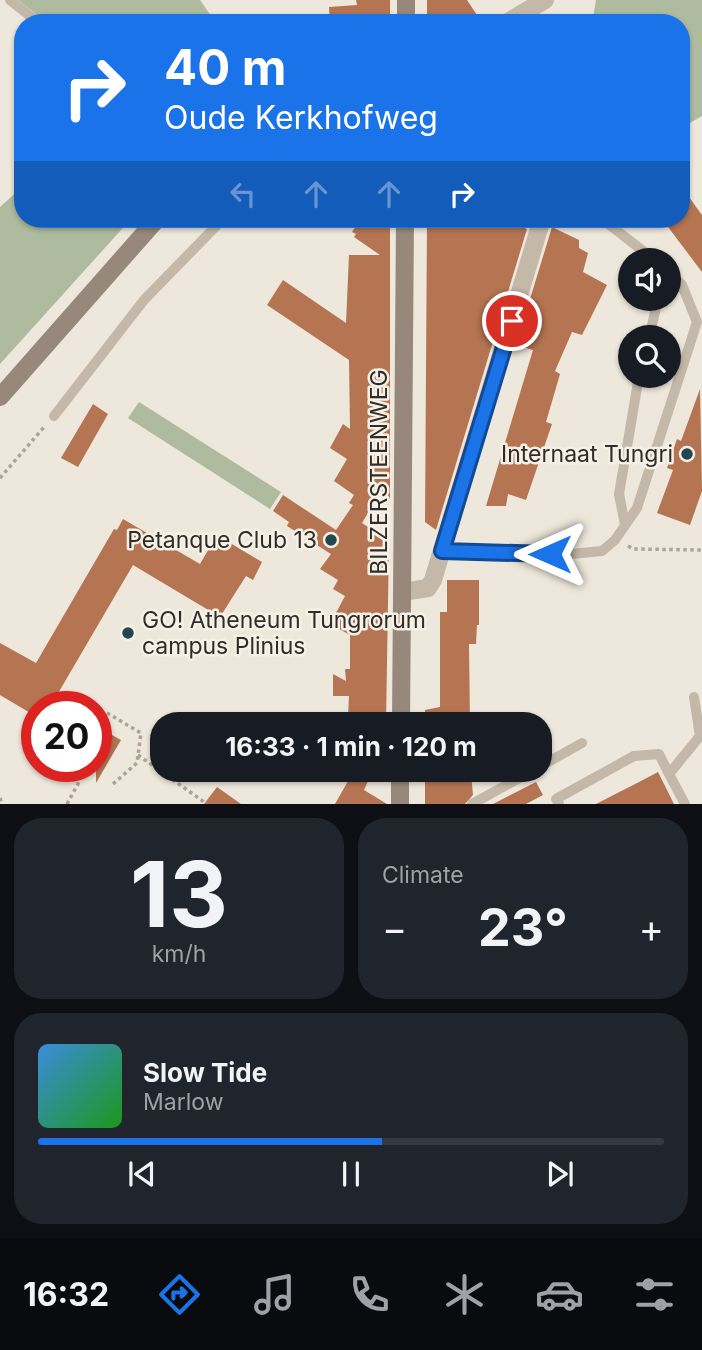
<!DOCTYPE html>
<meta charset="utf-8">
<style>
:root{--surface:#171b24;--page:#20242c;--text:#f1f3f6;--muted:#9ea1a6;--line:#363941;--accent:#1a73e8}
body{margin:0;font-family:Inter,sans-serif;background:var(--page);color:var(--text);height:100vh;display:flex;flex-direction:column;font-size:26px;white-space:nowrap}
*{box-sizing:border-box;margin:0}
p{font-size:23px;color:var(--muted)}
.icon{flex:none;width:38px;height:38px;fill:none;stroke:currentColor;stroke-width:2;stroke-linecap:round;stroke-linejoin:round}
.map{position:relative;height:804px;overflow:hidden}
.details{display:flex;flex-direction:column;gap:14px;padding:14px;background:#0d0f14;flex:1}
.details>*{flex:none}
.top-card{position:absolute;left:14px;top:14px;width:676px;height:214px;border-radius:28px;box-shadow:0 2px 5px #0004;background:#1a73e8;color:#fff;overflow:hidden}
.controls{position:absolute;left:618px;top:248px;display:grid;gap:14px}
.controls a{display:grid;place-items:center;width:63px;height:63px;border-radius:50%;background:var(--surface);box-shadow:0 2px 5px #0004;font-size:35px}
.speed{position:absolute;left:21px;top:691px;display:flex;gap:14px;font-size:35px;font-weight:700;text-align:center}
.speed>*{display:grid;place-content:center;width:91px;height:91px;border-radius:50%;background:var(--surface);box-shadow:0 2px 5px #0004;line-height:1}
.speed .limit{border:10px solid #d22;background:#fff;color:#111}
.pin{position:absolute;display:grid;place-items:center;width:60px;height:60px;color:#fff;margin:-30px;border:4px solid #fff;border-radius:50%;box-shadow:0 2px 7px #0007}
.me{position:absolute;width:77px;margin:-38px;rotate:270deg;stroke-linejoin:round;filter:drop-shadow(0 0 5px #0008)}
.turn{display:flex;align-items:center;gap:24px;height:147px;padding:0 35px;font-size:32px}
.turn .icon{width:91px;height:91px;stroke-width:2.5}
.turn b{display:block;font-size:49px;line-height:60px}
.lanes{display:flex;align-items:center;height:66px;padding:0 35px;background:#0003;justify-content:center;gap:35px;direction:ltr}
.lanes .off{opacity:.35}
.big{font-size:52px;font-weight:700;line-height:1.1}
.details .card{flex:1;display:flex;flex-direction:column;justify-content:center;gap:10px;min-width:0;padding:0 24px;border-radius:28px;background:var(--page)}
.details .dial{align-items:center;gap:0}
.dial b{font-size:91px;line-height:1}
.song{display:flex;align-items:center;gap:21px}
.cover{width:84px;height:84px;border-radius:10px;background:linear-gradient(135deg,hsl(210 70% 55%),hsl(120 70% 35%))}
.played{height:7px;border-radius:4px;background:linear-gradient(90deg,var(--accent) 55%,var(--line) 55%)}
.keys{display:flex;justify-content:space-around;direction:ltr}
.heat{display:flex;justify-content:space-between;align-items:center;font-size:38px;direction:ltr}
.details .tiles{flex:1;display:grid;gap:14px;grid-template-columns:1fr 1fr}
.card:last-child{grid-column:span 2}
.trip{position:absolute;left:150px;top:712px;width:402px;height:70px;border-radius:28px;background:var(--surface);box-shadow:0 2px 5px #0004;font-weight:700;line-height:70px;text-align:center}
.menu{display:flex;height:112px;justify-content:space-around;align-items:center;background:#090b0e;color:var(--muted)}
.menu .icon{width:49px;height:49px}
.menu .active{color:var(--accent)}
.menu b{font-size:32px;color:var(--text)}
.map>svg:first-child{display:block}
</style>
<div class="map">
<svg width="702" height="804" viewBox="0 0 702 804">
<rect width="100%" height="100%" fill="#eee7db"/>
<!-- green -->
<path fill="#aebb9e" d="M18,0H200L216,23H48Z
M596,0H702V116L681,128V23H592Z
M23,186V219H131L0,364V207Z
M139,402L281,492L270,509L128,418Z"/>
<!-- building -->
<path fill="#b57552" d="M356,0H390V22L330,23L329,7L357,5Z
M427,0H467L477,15L464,23H427Z
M681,186L702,215V272L662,219H681Z
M360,219H390V499L380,493L362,523L389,541L386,723H358L348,717L349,696H333V674L346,681L345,669H350V635L330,624L345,596L333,589L338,580L320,569L331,554L287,526L289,522L273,511L283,495L336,530L353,505L349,503L354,495L334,481L347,459L330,448L343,424L350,429L349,360L267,305L283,280L346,323L349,255H380L354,237L356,234L352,232Z
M427,219H503L527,229L436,530L425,522Z
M552,227L579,240V248L588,253L583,272L607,285L582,335L572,332L555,371L560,374L546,422L552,424L526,500L508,494L506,506H486L533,350L516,345Z
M700,389L702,491L690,525L657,513L673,470L667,468L677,439L681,441Z
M93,404L108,414L78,467L61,458Z
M123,519L200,564L217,535L262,562L253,580L246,576L220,617L133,565L50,707H37V717L0,695V643L36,663L114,529L117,530Z
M447,580H479V625H477L476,644H469L470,724H425V710L440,707V612H447Z
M96,726L121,740L96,783Z
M329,770H373L364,790L387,804H335L348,781Z
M425,770L471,773L473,795L465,804H425Z
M658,772L674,804H596L639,782Z
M536,782L543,795L526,804H493Z
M217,787L241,804H204Z"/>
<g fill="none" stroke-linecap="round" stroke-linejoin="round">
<!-- path -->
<path stroke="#b0a394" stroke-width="3.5" stroke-dasharray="3.5 3.5" stroke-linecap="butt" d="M0,478L45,426
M628,546L634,549L702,550
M107,713L141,733L137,763L113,784
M138,755L207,804
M0,798L2,804
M67,804L79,782"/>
<!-- lane -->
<path stroke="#c4b8a9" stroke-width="10" d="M10,0L39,23
M602,219L656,261
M649,338L658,299
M54,416L144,300L223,219
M625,525L619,494L639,376
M442,551L485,555L571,554L602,551L615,540L637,508L697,322L682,285L668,272
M541,766L582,743
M472,804L534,770
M559,804L556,799L634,756L659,754L669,774
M685,804L669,774L700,736L694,697"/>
<!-- street -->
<path stroke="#c4b8a9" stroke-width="18" d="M506,23L545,0
M403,592L428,588L433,580L542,219"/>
<!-- secondary -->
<path stroke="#97887b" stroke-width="18" d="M406,0V23
M0,397L157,219
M401,724L405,219
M400,804V770"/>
</g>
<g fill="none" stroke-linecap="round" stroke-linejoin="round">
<!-- route casing -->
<g stroke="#114b97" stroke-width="18">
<path id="route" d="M512,321L442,551L550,554"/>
</g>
<!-- route -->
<use href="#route" stroke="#1a73e8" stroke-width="12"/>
</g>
<!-- markers -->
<g fill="#23474e" stroke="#f6f1e7" stroke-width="2.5">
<circle cx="687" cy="454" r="7"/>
<circle cx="331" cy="540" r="7"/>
<circle cx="128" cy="633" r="7"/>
</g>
<g text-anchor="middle" stroke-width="5" stroke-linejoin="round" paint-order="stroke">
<!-- poi labels -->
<g font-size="23" fill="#322c28" stroke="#f6f1e7" text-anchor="end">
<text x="673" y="462">Internaat Tungri</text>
<text x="317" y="548">Petanque Club 13</text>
<text x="142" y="628" text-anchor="start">GO! Atheneum Tungrorum<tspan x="142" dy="26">campus Plinius</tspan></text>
</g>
<!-- street labels -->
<g font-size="23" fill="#322c28" stroke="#f6f1e7">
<text transform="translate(379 472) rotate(-90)" y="8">BILZERSTEENWEG</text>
</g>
</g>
</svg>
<div class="controls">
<a><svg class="icon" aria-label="sound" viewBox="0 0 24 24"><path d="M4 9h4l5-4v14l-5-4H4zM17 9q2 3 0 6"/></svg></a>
<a><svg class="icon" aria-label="search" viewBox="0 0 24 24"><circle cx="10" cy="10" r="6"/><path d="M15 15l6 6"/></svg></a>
</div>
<div class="speed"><div class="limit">20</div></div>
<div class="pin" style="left:512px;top:321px;background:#d93025"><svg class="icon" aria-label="arrive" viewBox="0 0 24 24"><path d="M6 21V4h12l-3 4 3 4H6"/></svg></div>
<svg class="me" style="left:550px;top:554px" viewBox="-20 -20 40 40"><path d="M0-17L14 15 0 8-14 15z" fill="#1a73e8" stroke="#fff" stroke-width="4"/></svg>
<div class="trip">16:33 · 1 min · 120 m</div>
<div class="top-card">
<div class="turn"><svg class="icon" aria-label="right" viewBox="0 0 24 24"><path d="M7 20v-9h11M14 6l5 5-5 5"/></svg><div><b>40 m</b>Oude Kerkhofweg</div></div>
<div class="lanes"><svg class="icon off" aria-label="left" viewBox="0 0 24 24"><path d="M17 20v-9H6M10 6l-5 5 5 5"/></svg><svg class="icon off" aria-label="ahead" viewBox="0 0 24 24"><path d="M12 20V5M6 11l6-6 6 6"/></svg><svg class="icon off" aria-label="ahead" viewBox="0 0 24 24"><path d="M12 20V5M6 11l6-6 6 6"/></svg><svg class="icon" aria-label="right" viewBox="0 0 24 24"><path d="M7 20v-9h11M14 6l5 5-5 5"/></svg></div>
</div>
</div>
<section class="details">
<div class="tiles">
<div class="card dial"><b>13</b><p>km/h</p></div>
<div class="card"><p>Climate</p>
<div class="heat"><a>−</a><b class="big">23°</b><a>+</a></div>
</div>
<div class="card">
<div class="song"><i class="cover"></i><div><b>Slow Tide</b><p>Marlow</p></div></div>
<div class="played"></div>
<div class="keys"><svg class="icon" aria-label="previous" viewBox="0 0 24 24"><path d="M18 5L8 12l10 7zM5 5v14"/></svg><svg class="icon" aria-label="pause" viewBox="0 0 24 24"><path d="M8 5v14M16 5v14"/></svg><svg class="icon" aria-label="next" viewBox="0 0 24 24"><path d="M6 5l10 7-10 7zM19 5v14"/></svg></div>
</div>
</div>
</section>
<nav class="menu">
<b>16:32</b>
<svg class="icon active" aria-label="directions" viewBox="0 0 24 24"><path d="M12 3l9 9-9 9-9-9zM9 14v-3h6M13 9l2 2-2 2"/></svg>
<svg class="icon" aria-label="music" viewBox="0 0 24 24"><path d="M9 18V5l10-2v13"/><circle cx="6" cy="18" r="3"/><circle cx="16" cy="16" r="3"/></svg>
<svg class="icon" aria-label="phone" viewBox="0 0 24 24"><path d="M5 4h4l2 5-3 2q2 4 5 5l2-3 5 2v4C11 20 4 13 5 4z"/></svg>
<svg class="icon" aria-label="climate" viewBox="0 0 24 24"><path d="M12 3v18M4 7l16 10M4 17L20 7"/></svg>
<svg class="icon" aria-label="car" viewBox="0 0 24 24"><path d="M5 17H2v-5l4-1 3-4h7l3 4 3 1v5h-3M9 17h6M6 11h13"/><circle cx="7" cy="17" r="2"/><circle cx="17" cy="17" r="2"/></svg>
<svg class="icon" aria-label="filters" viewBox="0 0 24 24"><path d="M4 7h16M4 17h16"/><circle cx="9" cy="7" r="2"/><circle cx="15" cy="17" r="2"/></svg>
</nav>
